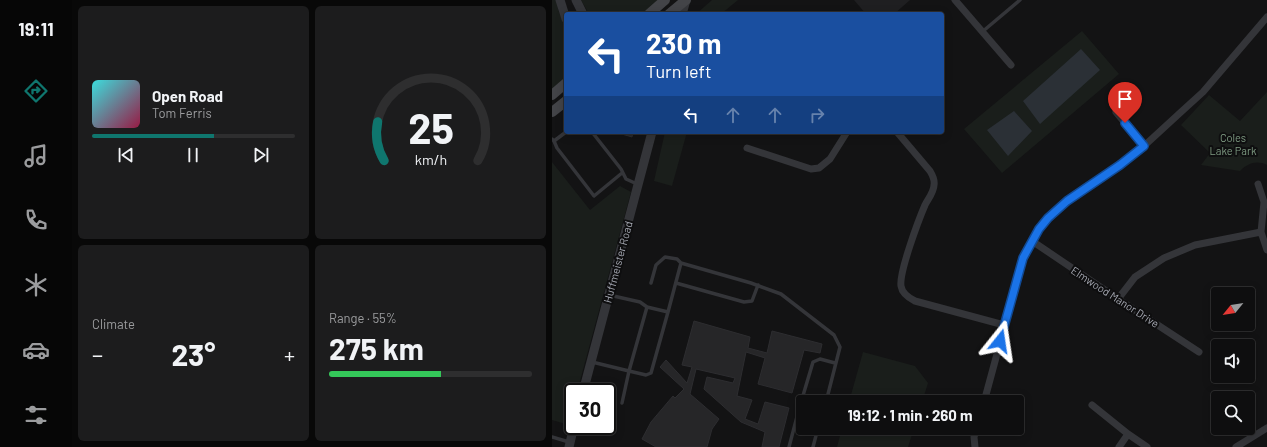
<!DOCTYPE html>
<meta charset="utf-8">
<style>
:root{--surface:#0e0e0f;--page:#1c1c1d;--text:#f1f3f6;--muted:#9b9c9e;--line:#2e2e2f;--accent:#0f766e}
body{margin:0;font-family:Barlow,sans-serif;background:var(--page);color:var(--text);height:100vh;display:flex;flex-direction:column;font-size:15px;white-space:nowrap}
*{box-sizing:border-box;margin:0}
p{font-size:13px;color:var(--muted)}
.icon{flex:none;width:22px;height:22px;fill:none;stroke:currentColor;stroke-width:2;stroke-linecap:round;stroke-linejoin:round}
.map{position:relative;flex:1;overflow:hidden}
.drawer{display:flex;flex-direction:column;gap:6px;padding:6px;background:#080808;width:480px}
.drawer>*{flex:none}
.guide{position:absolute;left:12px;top:12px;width:380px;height:122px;border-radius:4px;box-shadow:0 2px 10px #0003,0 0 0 1px var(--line);background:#1a4fa0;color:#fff;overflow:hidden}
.needle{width:26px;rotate:240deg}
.buttons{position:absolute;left:659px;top:287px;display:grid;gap:8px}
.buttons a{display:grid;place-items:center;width:44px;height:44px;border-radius:4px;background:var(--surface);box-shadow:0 2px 10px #0003,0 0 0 1px var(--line);font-size:20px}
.speed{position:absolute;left:12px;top:383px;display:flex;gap:8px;font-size:20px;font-weight:700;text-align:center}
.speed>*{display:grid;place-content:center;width:52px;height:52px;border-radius:50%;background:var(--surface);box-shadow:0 2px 10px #0003,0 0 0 1px var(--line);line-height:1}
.speed .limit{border:2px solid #111;border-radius:6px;background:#fff;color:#111}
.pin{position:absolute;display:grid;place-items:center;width:34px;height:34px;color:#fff;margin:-41px -17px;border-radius:50% 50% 50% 0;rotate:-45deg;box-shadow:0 0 4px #0007}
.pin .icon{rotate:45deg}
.me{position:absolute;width:44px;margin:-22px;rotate:15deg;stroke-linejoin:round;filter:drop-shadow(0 0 3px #0008)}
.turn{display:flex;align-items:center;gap:14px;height:84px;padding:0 16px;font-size:18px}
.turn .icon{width:52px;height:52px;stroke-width:2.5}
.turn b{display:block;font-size:28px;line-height:34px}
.lanes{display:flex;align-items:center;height:38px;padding:0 16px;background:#0003;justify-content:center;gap:20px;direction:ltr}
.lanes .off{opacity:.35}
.big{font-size:30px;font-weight:700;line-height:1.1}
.drawer .tile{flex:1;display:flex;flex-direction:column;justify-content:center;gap:6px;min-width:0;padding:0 14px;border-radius:6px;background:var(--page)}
.drawer .dial{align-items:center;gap:0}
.dial svg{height:104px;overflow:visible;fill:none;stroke:var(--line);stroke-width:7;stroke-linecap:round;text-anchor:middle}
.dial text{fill:var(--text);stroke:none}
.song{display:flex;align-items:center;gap:12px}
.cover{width:48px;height:48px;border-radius:6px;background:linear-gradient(135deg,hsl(180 70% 55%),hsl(340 70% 35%))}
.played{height:4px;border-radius:2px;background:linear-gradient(90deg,var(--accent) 60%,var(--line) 60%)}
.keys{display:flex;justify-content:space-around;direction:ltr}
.heat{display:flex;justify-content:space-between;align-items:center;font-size:22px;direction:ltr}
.charge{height:6px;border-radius:3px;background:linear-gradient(90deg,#34c759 55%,var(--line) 0)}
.drawer .tiles{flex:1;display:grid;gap:6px;grid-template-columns:repeat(2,1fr)}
.trip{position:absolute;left:244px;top:395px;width:228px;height:40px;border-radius:4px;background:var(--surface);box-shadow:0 2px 10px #0003,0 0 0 1px var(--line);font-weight:700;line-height:40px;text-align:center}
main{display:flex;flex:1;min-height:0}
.menu{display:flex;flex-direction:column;width:72px;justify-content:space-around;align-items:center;background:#060606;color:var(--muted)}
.menu .icon{width:28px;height:28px}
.menu .current{color:var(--accent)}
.menu b{font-size:18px;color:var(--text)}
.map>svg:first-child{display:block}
</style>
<main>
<nav class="menu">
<b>19:11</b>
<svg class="icon current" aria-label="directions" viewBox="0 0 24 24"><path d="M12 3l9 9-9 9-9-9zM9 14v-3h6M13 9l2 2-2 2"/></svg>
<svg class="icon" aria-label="music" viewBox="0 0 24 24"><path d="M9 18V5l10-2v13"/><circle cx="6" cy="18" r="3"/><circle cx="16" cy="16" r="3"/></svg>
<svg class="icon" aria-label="phone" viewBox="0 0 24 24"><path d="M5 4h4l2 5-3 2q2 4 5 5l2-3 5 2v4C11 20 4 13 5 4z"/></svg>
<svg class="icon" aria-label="climate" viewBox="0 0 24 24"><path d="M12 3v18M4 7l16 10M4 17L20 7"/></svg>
<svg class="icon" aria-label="car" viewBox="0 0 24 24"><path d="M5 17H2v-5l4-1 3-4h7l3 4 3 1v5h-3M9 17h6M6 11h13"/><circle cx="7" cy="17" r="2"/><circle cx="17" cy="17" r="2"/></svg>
<svg class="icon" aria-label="filters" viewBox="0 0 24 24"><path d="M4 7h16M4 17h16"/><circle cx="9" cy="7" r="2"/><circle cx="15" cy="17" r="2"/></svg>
</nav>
<section class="drawer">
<div class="tiles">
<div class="tile">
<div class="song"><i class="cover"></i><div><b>Open Road</b><p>Tom Ferris</p></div></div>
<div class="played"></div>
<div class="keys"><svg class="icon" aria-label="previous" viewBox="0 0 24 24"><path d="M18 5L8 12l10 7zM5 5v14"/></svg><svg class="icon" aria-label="pause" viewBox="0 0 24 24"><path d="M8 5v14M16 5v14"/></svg><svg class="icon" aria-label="next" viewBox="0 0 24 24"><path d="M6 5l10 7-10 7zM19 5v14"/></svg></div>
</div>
<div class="tile dial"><svg viewBox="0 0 100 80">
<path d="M14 69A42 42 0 1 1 86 69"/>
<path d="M14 69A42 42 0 0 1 9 39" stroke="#0f766e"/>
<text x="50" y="56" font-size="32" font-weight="700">25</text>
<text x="50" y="72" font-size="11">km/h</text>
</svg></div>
<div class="tile"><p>Climate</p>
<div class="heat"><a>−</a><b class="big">23°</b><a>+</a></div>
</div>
<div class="tile"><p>Range · 55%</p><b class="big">275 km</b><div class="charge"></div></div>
</div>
</section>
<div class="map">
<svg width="715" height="447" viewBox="0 0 715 447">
<rect width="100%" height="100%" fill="#131314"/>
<!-- built -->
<path fill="#1f1f21" d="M302,0H358L342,14H314Z"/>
<!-- green -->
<path fill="#1a1e1b" d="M0,0H5L7,12L14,29V77L0,89Z
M29,0H107L90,14H37Z
M160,0H186L169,14H144Z
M530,31L567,74L450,173L412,129Z
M715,92V165C705,160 696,163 688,171L649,165L658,153L629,125L657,95L688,121Z
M113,132H135L120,186L102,181Z
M0,162L38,210L68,186L79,192L25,392H21V409L17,425L0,420Z
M311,352L363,366L376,383L370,402H297Z
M290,428H362L356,447H285Z"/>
<!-- water -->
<path fill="#2b3036" d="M529,49L548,70L488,124L471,101Z
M462,111L480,131L456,156L435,130Z"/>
<!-- building -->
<path fill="#262628" stroke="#2d2d30" d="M63,132H81L80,137Z
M142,321L198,337L196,348L215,353L220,331L270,344L268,353L252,350L240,393L206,384L213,358L194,352L185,396L200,400L193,419L206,424L213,402L237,408L227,447H210L213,432L189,422L152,389L155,377L181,383L183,378L144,369L138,394L167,419L160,429L155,447H104L90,439L99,422L121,396L123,398L132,389L108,367L114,360L135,383L140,367L130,365Z"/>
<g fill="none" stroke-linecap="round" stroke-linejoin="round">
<!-- service -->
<path stroke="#343539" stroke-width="3.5" d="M430,32L468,0
M40,132L69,169L74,179L85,184
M0,139L2,141L14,132
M2,141L5,148L42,196L70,173
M129,263L199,283L229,294L282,335L288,347L274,402
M99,283L104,265L113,257L125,259L129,263L116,312
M124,283L192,302L200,301L206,285
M40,362L77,371L95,307L88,302L57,295
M70,403L77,371L94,375L99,373L116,312L95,307
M247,409L261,362L268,359L283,363
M0,437L17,442
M237,447L247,409H251
M261,447L266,428"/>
<!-- minor -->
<path stroke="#343539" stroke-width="7" d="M403,0L459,65
M564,112L592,146
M345,132L378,171C381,176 383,180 382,185C382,192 376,199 373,205C367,219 347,272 349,286C350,293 357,298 363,301L452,325
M195,148L259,169L267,168L278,159L295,132
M706,184L712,202L709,232L715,250
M480,241L566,299L647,352
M566,299L583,277L612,258L643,245L709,232
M432,402L471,258L487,229L496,218L515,201L568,165L592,146L629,112L651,92L715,17
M540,405L576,434L595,447
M423,447L422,437L425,428
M567,447L576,434
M684,447L715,428"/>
<!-- tertiary -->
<path stroke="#343539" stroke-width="9" d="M8,0L14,19
M24,0L31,14
M130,14L134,0
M31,392L100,132
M17,447L22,426"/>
<!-- secondary -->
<path stroke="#434448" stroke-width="10" d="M97,14L113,0
M117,14L134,0
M0,95L14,83
M0,112L14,101"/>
</g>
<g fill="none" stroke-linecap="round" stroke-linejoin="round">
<!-- route casing -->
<g stroke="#114b97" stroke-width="10">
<path id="route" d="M448,341L471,258L487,229L496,218L515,201L568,165L592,146L573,123"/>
</g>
<!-- route -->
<use href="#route" stroke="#1a73e8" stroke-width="7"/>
</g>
<g text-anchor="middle" stroke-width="4" stroke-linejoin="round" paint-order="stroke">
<!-- park labels -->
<g font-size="11" fill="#7f9c83" stroke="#0e0e0f">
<text x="681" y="142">Coles<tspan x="681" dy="13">Lake Park</tspan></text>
</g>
<!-- street labels -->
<g font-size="11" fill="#a6a9b3" stroke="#0e0e0f">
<text transform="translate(66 262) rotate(-75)" y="4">Huffmeister Road</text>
<text transform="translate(563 297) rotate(33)" y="4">Elmwood Manor Drive</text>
</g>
</g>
</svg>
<div class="buttons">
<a><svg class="needle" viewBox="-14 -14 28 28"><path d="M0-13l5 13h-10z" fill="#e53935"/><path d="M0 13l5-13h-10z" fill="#9b9c9e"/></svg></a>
<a><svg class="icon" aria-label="sound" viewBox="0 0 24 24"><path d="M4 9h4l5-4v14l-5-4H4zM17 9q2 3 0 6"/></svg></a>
<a><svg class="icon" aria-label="search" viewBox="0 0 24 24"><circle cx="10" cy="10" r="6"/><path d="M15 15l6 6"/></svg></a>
</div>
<div class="speed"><div class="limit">30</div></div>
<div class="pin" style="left:573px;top:123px;background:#d93025"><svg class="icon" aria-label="arrive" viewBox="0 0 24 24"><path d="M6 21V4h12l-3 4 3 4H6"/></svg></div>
<svg class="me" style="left:448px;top:341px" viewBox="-20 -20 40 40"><path d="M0-17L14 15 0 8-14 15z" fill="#1a73e8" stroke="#fff" stroke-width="4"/></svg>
<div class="trip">19:12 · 1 min · 260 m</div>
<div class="guide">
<div class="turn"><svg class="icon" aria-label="left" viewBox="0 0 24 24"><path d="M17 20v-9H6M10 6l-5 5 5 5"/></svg><div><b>230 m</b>Turn left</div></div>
<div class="lanes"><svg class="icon" aria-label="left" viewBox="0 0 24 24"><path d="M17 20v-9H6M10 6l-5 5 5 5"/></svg><svg class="icon off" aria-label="ahead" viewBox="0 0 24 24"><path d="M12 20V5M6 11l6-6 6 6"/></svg><svg class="icon off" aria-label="ahead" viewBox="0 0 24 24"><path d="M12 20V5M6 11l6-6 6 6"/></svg><svg class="icon off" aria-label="right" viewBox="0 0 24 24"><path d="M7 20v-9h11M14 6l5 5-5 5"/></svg></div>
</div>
</div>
</main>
